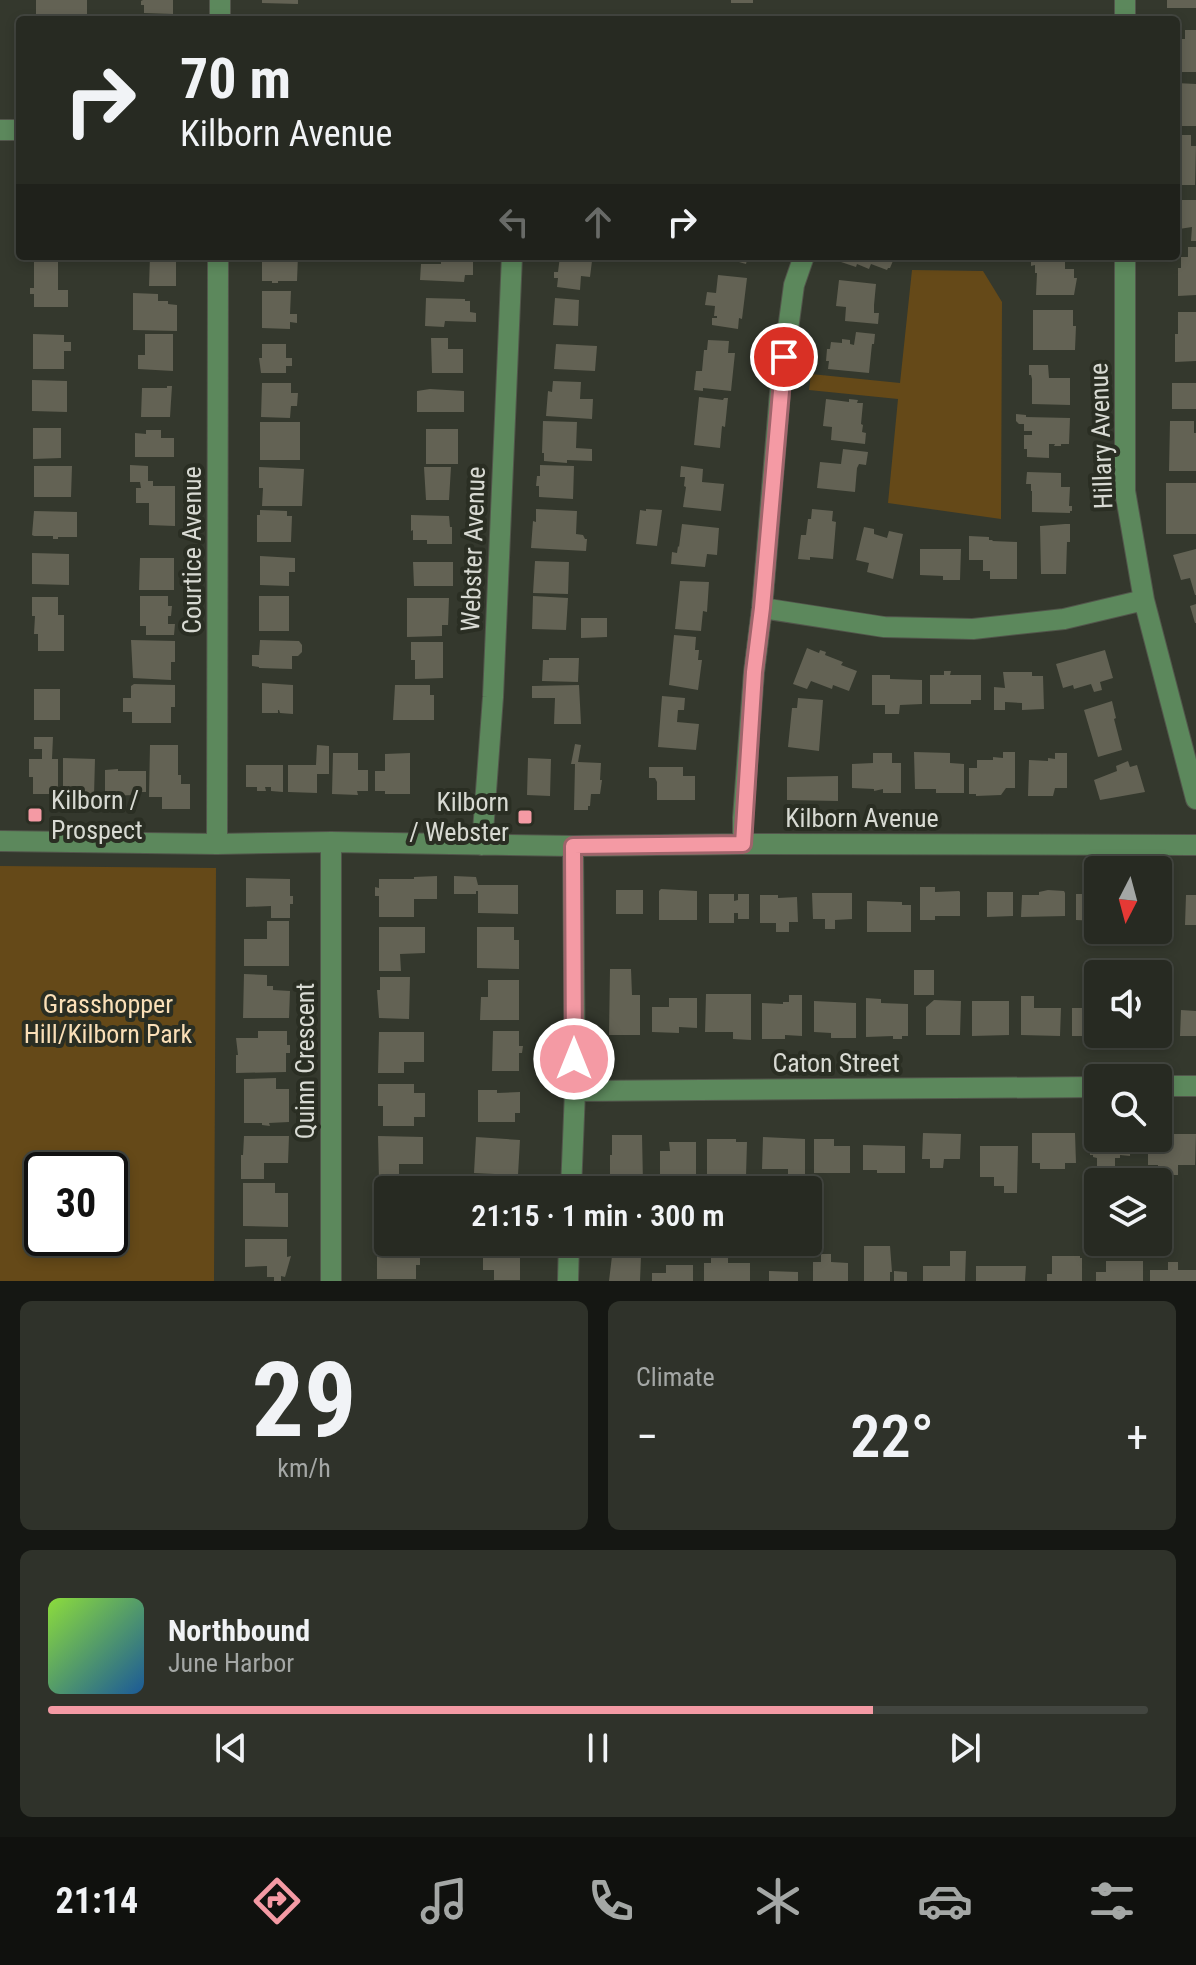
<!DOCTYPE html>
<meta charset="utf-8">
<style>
:root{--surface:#272a22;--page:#2f322a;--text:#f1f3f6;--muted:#a4a7a5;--line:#434640;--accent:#f49aa4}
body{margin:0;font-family:"Roboto Condensed",sans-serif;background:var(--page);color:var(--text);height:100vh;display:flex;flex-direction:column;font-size:30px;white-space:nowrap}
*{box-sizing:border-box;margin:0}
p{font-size:26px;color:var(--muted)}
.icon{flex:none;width:44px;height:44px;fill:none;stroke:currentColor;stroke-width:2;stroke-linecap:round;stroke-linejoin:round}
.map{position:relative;height:1281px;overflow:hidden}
.side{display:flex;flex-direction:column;gap:20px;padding:20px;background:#151713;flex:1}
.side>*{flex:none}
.top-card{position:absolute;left:16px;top:16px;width:1164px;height:244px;border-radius:8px;box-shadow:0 4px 12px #0003,0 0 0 2px var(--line);background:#272a22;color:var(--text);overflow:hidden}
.needle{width:52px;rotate:186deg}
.tools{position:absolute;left:1084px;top:856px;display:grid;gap:16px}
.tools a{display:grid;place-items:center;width:88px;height:88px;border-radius:8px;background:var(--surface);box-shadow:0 4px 12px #0003,0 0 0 2px var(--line);font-size:40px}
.speed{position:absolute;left:24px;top:1152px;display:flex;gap:16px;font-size:40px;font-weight:700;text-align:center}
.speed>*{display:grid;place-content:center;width:104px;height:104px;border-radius:50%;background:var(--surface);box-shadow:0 4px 12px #0003,0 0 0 2px var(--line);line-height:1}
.speed .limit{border:4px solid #111;border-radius:12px;background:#fff;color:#111}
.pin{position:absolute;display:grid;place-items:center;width:68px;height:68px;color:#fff;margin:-34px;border:4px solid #fff;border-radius:50%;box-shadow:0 2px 8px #0007}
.me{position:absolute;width:88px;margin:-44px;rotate:0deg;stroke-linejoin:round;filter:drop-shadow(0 0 6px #0008)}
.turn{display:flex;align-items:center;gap:28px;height:168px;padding:0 32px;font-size:36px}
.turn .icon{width:104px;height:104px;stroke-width:2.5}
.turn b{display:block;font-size:56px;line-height:68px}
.lanes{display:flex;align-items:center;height:76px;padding:0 32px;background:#0003;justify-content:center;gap:40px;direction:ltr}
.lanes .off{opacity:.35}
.big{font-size:60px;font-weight:600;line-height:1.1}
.side .widget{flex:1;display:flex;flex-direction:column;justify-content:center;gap:12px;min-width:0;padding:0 28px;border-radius:12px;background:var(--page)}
.side .dial{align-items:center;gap:0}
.dial b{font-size:104px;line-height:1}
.song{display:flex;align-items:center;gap:24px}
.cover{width:96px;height:96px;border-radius:12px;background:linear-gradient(135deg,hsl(90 70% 55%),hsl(210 70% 35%))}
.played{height:8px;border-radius:4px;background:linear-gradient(90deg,var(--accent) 75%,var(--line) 75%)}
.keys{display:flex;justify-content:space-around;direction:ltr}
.heat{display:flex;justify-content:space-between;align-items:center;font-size:44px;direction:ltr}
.side .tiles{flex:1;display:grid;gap:20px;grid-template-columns:1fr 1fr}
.widget:last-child{grid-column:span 2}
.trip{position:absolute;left:374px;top:1176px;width:448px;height:80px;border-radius:8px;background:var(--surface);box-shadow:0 4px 12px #0003,0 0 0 2px var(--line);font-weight:600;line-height:80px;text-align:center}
.menu{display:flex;height:128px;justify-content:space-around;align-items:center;background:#10110e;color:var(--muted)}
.menu .icon{width:56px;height:56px}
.menu .selected{color:var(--accent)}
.menu b{font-size:36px;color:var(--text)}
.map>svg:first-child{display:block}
</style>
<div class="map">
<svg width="1196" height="1281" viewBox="0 0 1196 1281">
<rect width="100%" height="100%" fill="#34382d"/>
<!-- green -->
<path fill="#654918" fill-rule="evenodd" d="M912,270L983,271L1002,302L1001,519L888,503L898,399L809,390L811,374L900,383Z
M0,866L216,868L214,1281H0ZM42,1170H110V1238H42Z"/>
<!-- building -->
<path fill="#636254" d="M36,0H87V18L36,17Z
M143,0H173V14L144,13V5H141V1Z
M262,0H298V4L262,3Z
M731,0H753V3H731Z
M1167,0H1196V8H1167Z
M263,15H286V20H263Z
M1185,30H1196V72H1176V39H1185Z
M1176,83L1196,84V126H1176Z
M1176,135H1191V146H1196L1195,185H1176Z
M1176,200H1196V241H1191L1192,227L1179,229V227H1176Z
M1188,247H1196V295L1178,296V268H1181V257H1188Z
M150,256H176V286H149Z
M262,256H298L297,281H278V283H272V281H262Z
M441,256H465V259H473V275H465L464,282L420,280L421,264H441Z
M560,256H581V261H592L590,277L581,276L580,290L557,287L558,278H554V272H558Z
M718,256H748L746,264Z
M839,256H895L890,268H888L887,270L871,264L869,269L857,264L856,267L838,261Z
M1031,256H1065V269H1074V278H1077L1074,295H1036L1037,273H1035V265L1031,266Z
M34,259H58V290H68V307H34V294H30V288H34Z
M718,275L747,278L742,319L739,318L738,329L712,325V318H717V316H714L715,306L705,305L707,292L716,293Z
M839,280L876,284L874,305V313H879L878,324L845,321L846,307L836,306Z
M262,291H291L290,314H297V323L290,322V329L262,328Z
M133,293L158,294V301H168V304L177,305V331L133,330Z
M426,298L465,299V301H470V312L476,313V322L445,321L444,327L425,326Z
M555,298L579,300L578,326L553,325Z
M1033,310H1073V326H1076L1075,350H1033Z
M1178,312H1196V361L1175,362V334H1178Z
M856,332L875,334L874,344H872L869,373L828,369L829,361H826L827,349H830L831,342L842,343V339L850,340V344L854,345Z
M33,334L64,335V342H71V351H64V369H33Z
M145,334H173V371L138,369V355H145Z
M431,338H448V349H463V373H432Z
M708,340L729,341L728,353H735L731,391L703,388V391L694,390L696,371H702L704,350H707Z
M262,344H286V358H292V366H286V373H261L259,358H262Z
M556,344L597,346L595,371L554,369Z
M1029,365H1048L1049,378H1070V405L1032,404V379L1031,375H1029Z
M32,380L67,381V412L32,411Z
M553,381L581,382L580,399H593L592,419L546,416L548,391L552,392Z
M262,383H291V393H298L297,406H291L290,418L261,417Z
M1172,383H1196V409H1172Z
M167,386H172L170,417H141L142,388H167Z
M430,389L464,391V412H417V391Z
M699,397L723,400L724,398H728L725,427L722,426L720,448L694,445Z
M826,399L849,402V399L858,400L857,403H863L861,424L863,425L862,432L866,433L865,444L831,440L832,427L823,426Z
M1016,414L1026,415V417L1070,418L1069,444H1061V446H1054L1055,444H1049V458L1027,457V449H1024V435H1032V431H1024V424H1019L1016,421Z
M543,421L577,422L576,448L592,449V461L567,460V463L544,461V453H542Z
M1170,421H1194V433H1196V471H1169Z
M260,422H300V460H260Z
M33,428H61V458L33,459Z
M426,429H458V464H426Z
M146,430H161V438H174V457H135V433L146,434Z
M843,449L868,452L866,465L859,464L857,468L855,492L817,488L820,462L841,464Z
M130,465L148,466V481H153V486H175V526L149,525V503H136V488H141L140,482H130Z
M540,465L574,466L573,499L539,497V486H536L537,476H540Z
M34,466H72L71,497H34Z
M681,466L703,469L702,482L724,484L721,511L683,507L686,487L684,486L685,477H680Z
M259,467L304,469L302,506H262L263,488H259Z
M424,467H451L449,500H426Z
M1027,472L1061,473V487H1070L1069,506H1072V511H1070V513L1032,512V491H1031V484H1026Z
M1166,483H1196V534H1166Z
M536,509L577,511L576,534L583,535L585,539H587L586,551L531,548L533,521L536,522Z
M646,509L662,510L657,546L636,544L640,510L646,511Z
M812,509L833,511L832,521L836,522L833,559L810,557V560L798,559L801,535H806L808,519H811Z
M260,510L287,511V516H292L291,542H257V515H260Z
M34,511L77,512V537H58V539H53V536H34L32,535Z
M411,515L449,516L450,527H452V544H427V540H413V530L411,531Z
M682,524L719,528L717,555L707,554L705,567L671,564L672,552L677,553L678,546L679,547Z
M1065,524H1070V542H1067L1066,574H1041L1040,526Z
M864,527L874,529V534L887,538L889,531L903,534L893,579L867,572L869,563L856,560Z
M969,536L989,537V540H993L992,541L1017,542V579H990V571H983V560H969Z
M920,549H961L960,580H943V576L920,575Z
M1196,549V595H1195L1190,578L1181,580L1173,555Z
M32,553L69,554V585L32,584Z
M260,556L295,558V572H289V586L260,585Z
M140,558H174V590H139Z
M535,561L569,562L568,594L533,593Z
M413,562H453V586H414Z
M680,581L709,582L707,612L703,611L701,631L675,629Z
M140,596H168V606H172L171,616H168V624H175L174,635H146V626H140Z
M259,596H289V631H259Z
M533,596L568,598L566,630L532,629Z
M32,597H58V615H64V651H38V634H34L35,616H32Z
M407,598H449L448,625H442V636L407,637Z
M1196,604V623H1195L1190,606Z
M581,618H607V637L581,638Z
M674,635L696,637L695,650H699L698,660H702L698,690L669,685Z
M131,640L175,641V662H171V680L133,678Z
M260,640L299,641L302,645V652L298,656H292V669L259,668V667L252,666V655H259Z
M411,642H443V678L415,679V660H411Z
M807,648L819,653L820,650L826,652L825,655L843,662L841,665L857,671L849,691L833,685L832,689L811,681L807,689L793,684Z
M1105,650L1113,678L1100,682L1102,690L1094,692L1091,684L1074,689L1073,685L1063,688L1056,664Z
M549,658H579L578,682L542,681L543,660H549Z
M944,671H951L950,675H981V700H971V704H930V675H944Z
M1003,672H1032V676H1043L1044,709L1022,710V703L1005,702V710H994V687L1005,688Z
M872,675H890V679L922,680V704L900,705L899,714H885V705H872Z
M262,683L293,685V714L280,713L279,710H278V713H262Z
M134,684L175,685V707H171V723H132V712H123V698H131V686Z
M395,685H430V695H434V720H393Z
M579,685L581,724H554L555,698H532V686Z
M34,689H60V720H34Z
M662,696L685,698L684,710H678L677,722L699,724L696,750L658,747Z
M798,698L823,700L819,751L788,747L792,708H797Z
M1112,701L1116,718L1114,719L1122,750L1098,757L1084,710Z
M34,737H53L52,759H58V794H33V777H29V759H42V749H34Z
M575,744L581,745L578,762L601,763L600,780H602L600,794H591L590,806H588V810H574L575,764H571Z
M150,745H178V775H181V784H190V809H162V797H149Z
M317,745L329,746V774H317V793L288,792V765H316Z
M914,752L950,753V763L964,764V793H936V789H915Z
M1003,752H1015V788H1006L1001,795L976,796V794H969V768H977V760H993V757L1003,758Z
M333,753H358V770H368V791H357L358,795L332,794Z
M410,753V794H385V791H375V771H385V754Z
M873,753H892V763H901V793H883V789L874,791V789L852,788V764L873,763Z
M1055,753H1067V788H1055L1053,796H1028L1029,760L1048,761V758L1055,759Z
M63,758L95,759L94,796H63Z
M528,758L551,759L550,796L527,795Z
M1128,761L1130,767L1137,765L1145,792L1100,800L1094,780L1117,771L1116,766Z
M246,765H283V792L271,791V787H265L266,791H257V787H246Z
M649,767H683V776H695V800H657V782L655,778H649Z
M118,769V771H146V792H135V795L105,796V770Z
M838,776V801L787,800V777Z
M437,876V899H414V917H379V896H375V887L379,888V879H414V877Z
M454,876L476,877L478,885H518V914L478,913V891H476V894H454Z
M246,878L290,879V896H293V904H290V918H271V906L246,907Z
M920,887H935V892L959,891L960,892V916H935V920H920Z
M661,889L697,891V920H659V891Z
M616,890H643V914H616Z
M1048,890L1064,891L1065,893V916L1021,917L1022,895H1039V892Z
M987,892H1013V916L987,917Z
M812,893H852V919L835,920V929H825V919H813Z
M1158,893H1172V919H1158Z
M709,894H734V901L738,900V894H749V919H738V913H734V923H709Z
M1076,894H1098V921L1076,920Z
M760,895H778V898L797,897L798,922H789V932H776V923H760Z
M1186,895H1196V925H1185Z
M867,901L902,902V905H911V932H867Z
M267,921H289V966H244V939H267Z
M379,927H425V953L400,954L401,971H379Z
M477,927H514V940H519V969L477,968Z
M610,969H631L632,995H640V1035H609Z
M914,970H934V995H914Z
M244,974L267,975V986H273V990L290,991L289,1018H243Z
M380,977H410L409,1019L379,1018L377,990H380Z
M488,980H519V1020H480L481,997H488Z
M1158,988H1167V1035H1158Z
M706,994H751V1040L733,1039V1032H705Z
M789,995H802V1036L785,1035V1039H762V1003L783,1004V1002H789Z
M1021,996H1034V1008H1061L1060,1036L1021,1035Z
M669,998H697V1028L679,1027V1033L652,1032V1007H669Z
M866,998L881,999V1003L908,1004V1036H902V1039H893V1036L866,1037Z
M934,1000L961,1001L960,1035H926V1007Z
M814,1001L856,1003V1038H831V1033L814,1032Z
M972,1001H1009V1035L972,1036Z
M1072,1008H1098V1036H1072Z
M1181,1010L1196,1011V1036H1180Z
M258,1031H287V1045H290V1053H286V1072L236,1073V1055H238L236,1038H258Z
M493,1031H519V1046H523L522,1053H519V1071H492Z
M379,1032H424V1062H404V1073H378Z
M1127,1034H1154V1040L1127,1039Z
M276,1078V1089H289V1122L269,1123L270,1126L262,1125V1123H244V1079Z
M378,1084H414V1093H425V1117H414V1126H383V1106H378Z
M478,1090H497V1093L520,1092V1113H515V1122H478Z
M923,1133L961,1134L960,1159H944L943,1168H930V1159H922Z
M1032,1133H1075L1076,1163H1065V1169H1040V1163H1032Z
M1090,1133H1098V1138H1130V1156L1120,1155V1158H1115V1170H1097V1158L1093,1157V1155H1090Z
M1158,1134H1196L1195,1165H1178V1175H1158V1165H1148V1138H1158Z
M612,1135H642L643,1183H610V1155H612Z
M244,1136H289L288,1163H264V1179H241V1155H243Z
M378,1136L423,1137V1164H399V1180L379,1181Z
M476,1137L520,1140L518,1175L474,1173Z
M763,1137L805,1139V1180H788V1169H762Z
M707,1139H736V1142H747L746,1176H727L722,1181L716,1176H707Z
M814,1139H834V1146H850V1173H814Z
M669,1142H696V1189H667V1179H660V1151H670Z
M863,1145L905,1146V1173H877V1170H863Z
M980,1146H1018L1017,1193H1004V1186H994V1177H980Z
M243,1183H275V1193H288V1227L243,1226Z
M385,1184H409V1190H388V1227H378L379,1199H384Z
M245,1239H287V1257L291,1256L285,1277L281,1276V1281H274V1277H267V1266L245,1267Z
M383,1239H388V1242H412V1249H420V1265H416V1279H377V1255H384V1252H377V1240H384Z
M494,1242H515V1254H520V1280H494V1270H483V1252H494Z
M623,1242H638V1256H641L640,1281H609L612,1256H623Z
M864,1246H890L892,1272H890V1281H864Z
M950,1251H966L965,1281H923V1266H950Z
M821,1254H831V1262L848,1263V1281H813V1262H821Z
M711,1256H728V1263H750V1281H704V1263H711Z
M1052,1256H1080V1258H1082V1281H1047V1274H1052Z
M1106,1261H1143V1281H1096V1272H1106Z
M1168,1262H1178V1270H1196V1281H1150V1270H1168Z
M666,1265H693V1281H652V1273H666Z
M976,1266H1026L1025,1281H976Z
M769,1271L798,1272V1281H769Z
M894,1271L907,1272V1281H894Z"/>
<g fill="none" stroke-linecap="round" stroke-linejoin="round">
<!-- minor casing -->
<g stroke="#52554b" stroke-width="22">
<path id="minor" d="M1125,0V20
M220,20V0
M0,130H20
M1125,256V491L1144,600L1196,799
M762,608L884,627L973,629L1064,619L1144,600
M0,841L217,844L331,842L573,846L743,844L1196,845
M331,842V1281
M217,844L218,256
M743,844V818L754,672L762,608L781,381L794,285L804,256
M482,845L493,697L512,256
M1158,1086H1196
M575,1091L1098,1087
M571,1190L575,1091L573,846
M568,1281L569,1242"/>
</g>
<!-- minor -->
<use href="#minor" stroke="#5c885c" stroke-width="20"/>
</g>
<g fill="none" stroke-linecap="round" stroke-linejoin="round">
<!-- route casing -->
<g stroke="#9f646b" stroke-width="20">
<path id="route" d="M574,1059L573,846L743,844L754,672L762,608L784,357"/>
</g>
<!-- route -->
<use href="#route" stroke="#f49aa4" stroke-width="14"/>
</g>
<!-- markers -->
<g fill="#f49aa4" stroke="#2a2e23" stroke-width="3">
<rect x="27" y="807" width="16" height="16" rx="4"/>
<rect x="517" y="809" width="16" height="16" rx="4"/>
</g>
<g text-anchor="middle" stroke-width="8" stroke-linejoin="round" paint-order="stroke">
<!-- street labels -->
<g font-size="26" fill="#d8dad3" stroke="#2a2e23">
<text transform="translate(1101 436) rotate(-92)" y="9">Hillary Avenue</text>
<text transform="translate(473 549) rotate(-88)" y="9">Webster Avenue</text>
<text transform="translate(192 550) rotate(-90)" y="9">Courtice Avenue</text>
<text x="862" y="827">Kilborn Avenue</text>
<text transform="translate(305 1061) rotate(-90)" y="9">Quinn Crescent</text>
<text x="836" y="1072">Caton Street</text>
</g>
<!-- poi labels -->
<g font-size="26" fill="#d8dad3" stroke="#2a2e23" text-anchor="start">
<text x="51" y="809">Kilborn /<tspan x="51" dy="30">Prospect</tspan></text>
<text x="509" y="811" text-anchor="end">Kilborn<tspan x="509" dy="30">/ Webster</tspan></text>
</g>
<!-- park labels -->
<g font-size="26" fill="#fadfb7" stroke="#2a2e23">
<text x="108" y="1013">Grasshopper<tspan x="108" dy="30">Hill/Kilborn Park</tspan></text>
</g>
</g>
</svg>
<div class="tools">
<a><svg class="needle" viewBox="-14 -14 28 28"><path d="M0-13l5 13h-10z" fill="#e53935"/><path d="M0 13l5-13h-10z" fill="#a4a7a5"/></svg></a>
<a><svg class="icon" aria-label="sound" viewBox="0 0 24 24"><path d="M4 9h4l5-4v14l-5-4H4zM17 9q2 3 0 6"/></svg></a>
<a><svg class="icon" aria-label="search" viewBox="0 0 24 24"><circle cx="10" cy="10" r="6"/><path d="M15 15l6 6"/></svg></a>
<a><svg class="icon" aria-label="layers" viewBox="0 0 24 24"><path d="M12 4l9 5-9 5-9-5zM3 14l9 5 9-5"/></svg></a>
</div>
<div class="speed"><div class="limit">30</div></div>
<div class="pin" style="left:784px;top:357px;background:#d93025"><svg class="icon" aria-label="arrive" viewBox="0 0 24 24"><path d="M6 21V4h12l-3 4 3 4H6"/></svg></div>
<svg class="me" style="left:574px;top:1059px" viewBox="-20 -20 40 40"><circle r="17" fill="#f49aa4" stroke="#fff" stroke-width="3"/><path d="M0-11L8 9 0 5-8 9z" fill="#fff"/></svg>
<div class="trip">21:15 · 1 min · 300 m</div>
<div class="top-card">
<div class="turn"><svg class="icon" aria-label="right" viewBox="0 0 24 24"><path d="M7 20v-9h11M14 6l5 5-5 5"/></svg><div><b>70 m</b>Kilborn Avenue</div></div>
<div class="lanes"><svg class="icon off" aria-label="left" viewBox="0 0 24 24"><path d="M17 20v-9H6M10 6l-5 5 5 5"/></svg><svg class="icon off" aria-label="ahead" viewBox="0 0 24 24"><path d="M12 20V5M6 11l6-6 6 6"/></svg><svg class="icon" aria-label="right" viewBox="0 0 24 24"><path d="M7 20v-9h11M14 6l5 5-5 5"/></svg></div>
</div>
</div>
<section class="side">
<div class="tiles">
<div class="widget dial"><b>29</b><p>km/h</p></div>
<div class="widget"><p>Climate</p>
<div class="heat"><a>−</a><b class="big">22°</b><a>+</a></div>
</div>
<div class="widget">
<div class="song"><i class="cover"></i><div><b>Northbound</b><p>June Harbor</p></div></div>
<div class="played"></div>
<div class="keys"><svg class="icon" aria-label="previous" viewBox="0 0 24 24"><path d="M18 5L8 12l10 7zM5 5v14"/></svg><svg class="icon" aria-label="pause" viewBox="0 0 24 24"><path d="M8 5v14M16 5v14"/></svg><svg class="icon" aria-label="next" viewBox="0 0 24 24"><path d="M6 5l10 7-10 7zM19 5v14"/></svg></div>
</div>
</div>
</section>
<nav class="menu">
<b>21:14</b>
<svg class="icon selected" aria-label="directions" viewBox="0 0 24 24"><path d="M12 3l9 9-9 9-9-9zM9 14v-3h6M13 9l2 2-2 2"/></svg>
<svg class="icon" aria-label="music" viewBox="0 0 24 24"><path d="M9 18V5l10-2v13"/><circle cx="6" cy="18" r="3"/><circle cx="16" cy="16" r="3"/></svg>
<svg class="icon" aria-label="phone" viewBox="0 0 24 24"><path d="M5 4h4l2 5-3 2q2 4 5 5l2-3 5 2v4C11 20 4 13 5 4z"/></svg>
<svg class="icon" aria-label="climate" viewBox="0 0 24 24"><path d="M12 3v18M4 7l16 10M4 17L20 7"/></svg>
<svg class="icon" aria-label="car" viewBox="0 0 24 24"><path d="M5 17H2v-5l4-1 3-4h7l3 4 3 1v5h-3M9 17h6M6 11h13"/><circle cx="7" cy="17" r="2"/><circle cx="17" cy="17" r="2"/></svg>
<svg class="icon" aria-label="filters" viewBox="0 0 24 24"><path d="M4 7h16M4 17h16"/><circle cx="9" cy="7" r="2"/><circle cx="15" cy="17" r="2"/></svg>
</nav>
